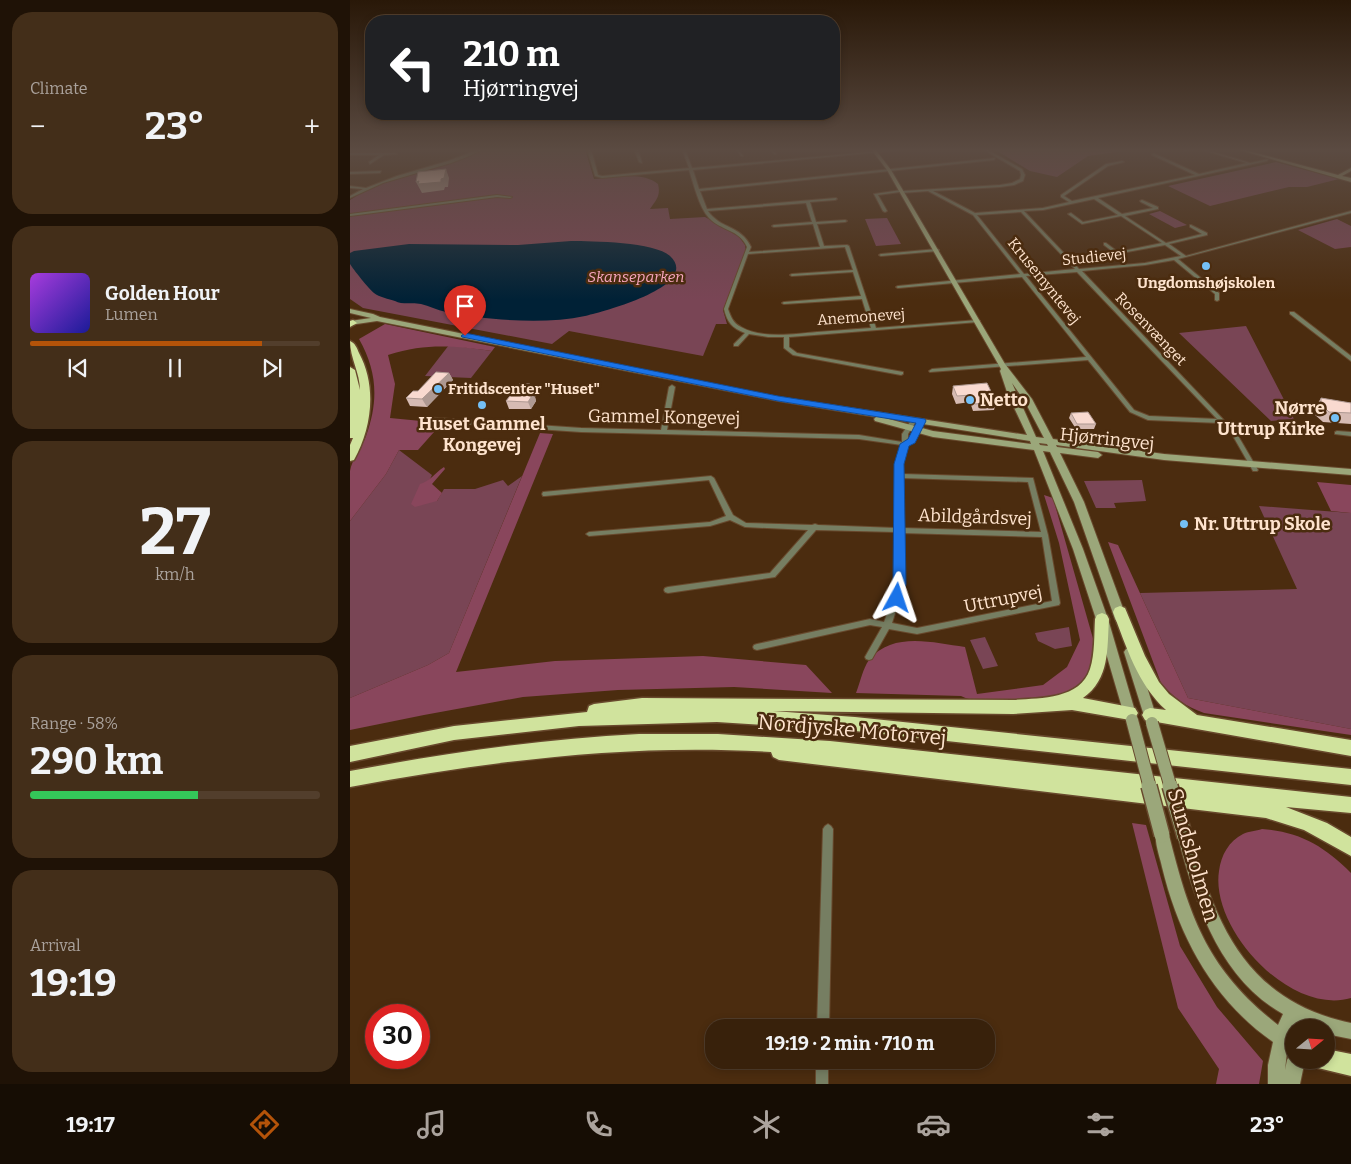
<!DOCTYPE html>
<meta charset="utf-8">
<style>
:root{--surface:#38210b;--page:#432e19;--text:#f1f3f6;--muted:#aba39d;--line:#523e2c;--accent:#b45309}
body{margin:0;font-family:Bitter,serif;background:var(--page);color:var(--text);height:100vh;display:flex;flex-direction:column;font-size:19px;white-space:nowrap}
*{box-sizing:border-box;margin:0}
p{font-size:16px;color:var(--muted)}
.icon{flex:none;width:28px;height:28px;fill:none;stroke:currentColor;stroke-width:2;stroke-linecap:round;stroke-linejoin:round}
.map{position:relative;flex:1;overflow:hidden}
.side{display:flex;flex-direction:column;gap:12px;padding:12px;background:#1f1206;width:350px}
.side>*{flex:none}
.banner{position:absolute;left:15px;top:15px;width:475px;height:105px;border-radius:20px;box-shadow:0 2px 8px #0003,0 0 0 1px var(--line);background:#202124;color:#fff;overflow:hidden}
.needle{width:32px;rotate:72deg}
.fabs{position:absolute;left:935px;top:1019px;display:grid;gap:10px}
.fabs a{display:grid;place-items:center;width:50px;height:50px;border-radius:50%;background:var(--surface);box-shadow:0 2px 8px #0003,0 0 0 1px var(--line);font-size:25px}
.speed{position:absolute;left:15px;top:1004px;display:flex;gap:10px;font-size:25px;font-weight:700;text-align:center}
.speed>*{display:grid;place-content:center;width:65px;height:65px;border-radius:50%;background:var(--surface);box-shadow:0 2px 8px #0003,0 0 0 1px var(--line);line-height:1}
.speed .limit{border:8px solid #d22;background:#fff;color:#111}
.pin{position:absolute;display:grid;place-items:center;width:42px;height:42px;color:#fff;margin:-51px -21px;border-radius:50% 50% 50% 0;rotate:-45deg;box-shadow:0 0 5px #0007}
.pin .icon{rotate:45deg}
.me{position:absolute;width:55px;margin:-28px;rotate:5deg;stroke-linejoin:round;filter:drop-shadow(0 0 4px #0008)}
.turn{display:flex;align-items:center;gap:18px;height:105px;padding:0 15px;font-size:22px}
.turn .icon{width:65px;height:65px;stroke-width:2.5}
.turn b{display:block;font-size:35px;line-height:42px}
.big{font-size:38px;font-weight:700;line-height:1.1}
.side .widget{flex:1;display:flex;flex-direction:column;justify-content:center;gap:8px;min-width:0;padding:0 18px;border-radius:20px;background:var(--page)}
.side .dial{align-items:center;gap:0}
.dial b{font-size:65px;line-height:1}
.song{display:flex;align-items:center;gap:15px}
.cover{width:60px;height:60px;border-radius:8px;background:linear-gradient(135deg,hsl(280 70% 55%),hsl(240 70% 35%))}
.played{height:5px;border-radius:2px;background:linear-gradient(90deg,var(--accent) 80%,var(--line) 80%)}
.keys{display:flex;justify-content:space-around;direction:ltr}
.heat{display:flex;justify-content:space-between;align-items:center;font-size:28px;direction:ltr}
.charge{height:8px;border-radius:4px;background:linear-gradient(90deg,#34c759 58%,var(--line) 0)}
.trip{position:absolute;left:355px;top:1019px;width:290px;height:50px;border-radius:20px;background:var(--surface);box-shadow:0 2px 8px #0003,0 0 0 1px var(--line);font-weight:700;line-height:50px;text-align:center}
.menu{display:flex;height:80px;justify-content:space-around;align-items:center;background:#160d04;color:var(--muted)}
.menu .icon{width:35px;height:35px}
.menu .on{color:var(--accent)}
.menu b{font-size:22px;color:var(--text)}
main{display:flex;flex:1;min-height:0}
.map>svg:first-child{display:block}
</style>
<main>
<section class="side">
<div class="widget"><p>Climate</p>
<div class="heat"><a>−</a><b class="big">23°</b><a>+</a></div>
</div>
<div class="widget">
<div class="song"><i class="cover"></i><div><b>Golden Hour</b><p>Lumen</p></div></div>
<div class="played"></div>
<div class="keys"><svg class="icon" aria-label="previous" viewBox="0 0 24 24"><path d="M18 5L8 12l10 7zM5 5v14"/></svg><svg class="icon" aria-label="pause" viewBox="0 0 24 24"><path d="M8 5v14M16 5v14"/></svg><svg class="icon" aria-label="next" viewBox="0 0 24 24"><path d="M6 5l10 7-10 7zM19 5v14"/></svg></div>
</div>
<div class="widget dial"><b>27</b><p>km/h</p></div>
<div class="widget"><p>Range · 58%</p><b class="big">290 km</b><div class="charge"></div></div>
<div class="widget"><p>Arrival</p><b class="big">19:19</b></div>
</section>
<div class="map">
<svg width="1001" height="1084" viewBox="0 0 1001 1084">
<rect width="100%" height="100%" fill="#4b2c0f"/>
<!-- green -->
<path fill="#794555" d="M135,149H235L244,179C263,178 293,171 308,184C311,196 306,200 300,209L318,208L320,219L355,217L387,234L395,245L396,251L373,310L377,324H366L353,356L219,331L202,344L13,308L0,299V200C41,173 92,169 135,149Z
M644,149H769L773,151L738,156L707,177L680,171Z
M926,162L989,179L957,187H939L860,206L818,186Z
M810,211L837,225L825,228L799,214Z
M537,218L551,244L526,246L515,219Z
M987,219L1001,226V247L985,249L948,230Z
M896,326L944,419L921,421L829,333Z
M99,345L142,351L121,378L75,376Z
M49,450L82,475L79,481L87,501L94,489H125L153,480L158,486L172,476L99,653L78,665L0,698V521L36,474Z
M792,480L796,501L764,503L766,508H746L734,481Z
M909,506L1001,513V729L838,698L790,593L947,589Z
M719,627L722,646L705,649L688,641L685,633Z
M635,637L648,666L633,669L620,640Z"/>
<!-- forest -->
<path fill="#89465c" d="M35,324L145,347L142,351C103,346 77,343 38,355L45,384L40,418L92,423L68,450H49L36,474L0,521C0,505 0,486 0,471C2,459 12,447 16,436C29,400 27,371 9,339Z
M190,433L203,434L106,672L205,661L353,656L456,665L482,693L384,687L268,690L173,697L74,715L0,730V698L78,665L99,653Z
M94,467L95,469L82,484L92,493L87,501L65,507L61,504L70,484C80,481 85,473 94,467Z
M967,482L1001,485V513L981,511Z
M694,495L703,498L744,642C743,652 743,666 737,675C720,703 677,701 649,701C635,700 623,702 611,696L506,693C510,683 513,668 519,660C543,631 583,643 615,647L627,694L693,685L717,667L730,640L709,543Z
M758,542L768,545L838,698L1001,729V735L854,713C835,706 824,698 811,683Z
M782,823L796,825L830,946L867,1007L913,1061L909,1084H866L869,1069L828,1008Z
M912,829C950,832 974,846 1001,873V998C940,1016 860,929 869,871C871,855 879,841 893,834C899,831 906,831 912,829Z"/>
<!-- water -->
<path fill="#002136" d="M221,241C242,241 305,242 320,256C352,286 252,312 235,316C193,325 138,320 96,312C87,310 79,306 71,304C63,302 52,305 45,301C39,299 29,297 24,293C19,289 3,269 0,264C0,262 0,255 0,253L4,251L59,244L168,245Z"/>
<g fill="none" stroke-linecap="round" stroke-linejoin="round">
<!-- street casing -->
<g stroke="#68492d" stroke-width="2">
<path id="street" d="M130,149H134L117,157L101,163L33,183L0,198V196L13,189L0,188V186L16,188L47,176L98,161Z
M237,149H241L248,175L252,176L339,168L332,149H335L342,168L554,149H561L343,170L349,189L645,158L644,160L350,191L357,209L486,198L487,199L485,200L460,202L466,222L495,220L497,221L495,222L467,224L474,246L497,245L499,246L526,328L628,320L630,321L628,322L439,337V347L447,353L553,372V374L551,375L443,355L434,348V337H418L399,334L388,346H384V344L395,333C382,328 377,322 374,309L397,247C389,229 371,231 359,218C349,207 344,185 339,170L252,178L245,176ZM456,203L462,222L424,225L422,226L424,227L463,224L470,247L399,252L401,247C391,225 370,229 358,211ZM495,247L503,270L442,274L440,275L442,276L503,272L511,296L434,302L432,303L434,304L512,299L521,328C503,329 485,331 467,332C445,334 411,339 391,327C383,323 381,317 378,309L398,254Z
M284,149H288L292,163L289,162Z
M386,149H389L393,156H391Z
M420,149H423L426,154H424Z
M634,149H636L672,169L675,175L673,181L664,185L650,187L583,191L625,213L693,208L719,202L711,197V195L756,164L772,161L774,162L758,166L714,196L722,201L845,175L802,155L803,153L849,174L897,163L853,150V149L900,163L918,159L917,161L748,198L772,214L803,208L791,202L790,201L792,200L808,207V209L775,216L816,243L852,234L840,227V225H841L857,233V235L819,244L836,256L1001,211V213L828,259L869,293V300L867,301L865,300V294L824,260L795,265L732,271L887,434L908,470L907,471H903L883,436L870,423L798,420L780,412L738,360L580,372L579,371L582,369L736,357L672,277L548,288L546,287L548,286L670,274L623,215L578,191L552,193L550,192L528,195L537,211L535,212L533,211L524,194L551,190L553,191L650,185L662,183L670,179L671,175L670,171L634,150ZM744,199L768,215L733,222L721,213L718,214L732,224L771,216L812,243L768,252L756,243H754V245L766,254L815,245L831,256L795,263L729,269L674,211L693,210ZM671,212L725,269L674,274L627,215ZM727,272L867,419L799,416L784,410L676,276Z
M835,149H846L834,151Z
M0,153H45L47,154L34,155L20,164L19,162L29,155H0Z
M31,171L30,173L0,174V172Z
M147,195L162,197L160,198L147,197L0,216V214Z
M587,249L589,250L588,251L531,256L529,255L531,254Z
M940,312H944L1001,356V361L940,314Z
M322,385L325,387L317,430L509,435L552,442V434L562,419L564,418L567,420L558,434V440H560L569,420L571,419L574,421L564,442L558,445L552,464V474L683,478L698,535L710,603L709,605L567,634L539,629L522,659L519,660L516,659L515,657L532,627L520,625L407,650L404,649L403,647L404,645L407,644L520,619L534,622L541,604L545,584L546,532L466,530L425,577L318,593L315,592L314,590L315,588L318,587L420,573L458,530L395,527L380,520L360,526L239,536L236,534L239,532L360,522L376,516L359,480L195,496H193L192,494L193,492L361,476L364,478L383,515L396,523L462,525L465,524L468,525L546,528V478L545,476L546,474V464L552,445L509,439L231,432L72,421L69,419L72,417L231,428L311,430L319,387ZM552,478L678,482L691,532L552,528ZM552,533L692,537L702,601L567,628L542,623L548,604L553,584Z
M987,431L1001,432V436L985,434V432Z
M478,824L481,826L483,829L479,1028H467L473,829L475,826Z
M466,1060H478V1084H466Z"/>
</g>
<!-- secondary casing -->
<g stroke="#68492d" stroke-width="2">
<path id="secondary" d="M521,149H525L541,170L655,364L682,399L703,439L814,454L1001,469V475L814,460L706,445L707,447L748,452L752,455L748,458L710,453L734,502L777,619L775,622L771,624L767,622L765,619L724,502L700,452L693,451L733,549L758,619L787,718L785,722L781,724L777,722L775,718L746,619L723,549L684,450L583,437L525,421L524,419L526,417L428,401L27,321L0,325V321L21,318L0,313V309L23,314L30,317L428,397L677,435L658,395L650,371L651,369L537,170ZM662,383L674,400L694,438L686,437ZM535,418L680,441L681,444L583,431ZM689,443L697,444L698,446L690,445Z
M886,149H891L988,175L1001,168V171L992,176L1001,178V182Z
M780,647L784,649L786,652L808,722L806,726L802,728L798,726L796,722L774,652L776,649Z
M812,828L817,830L819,835C840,919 858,970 928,1025L933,1014C869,978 845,903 828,837L830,832L835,830L840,832L842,837C866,929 900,1002 1001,1023V1039L976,1034V1028H959L946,1022L942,1035L944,1036V1060H955L950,1084H918V1065L923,1042C863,1000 829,937 812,867C810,857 803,840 807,830ZM937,1052L941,1053L937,1060L935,1070Z"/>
</g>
<!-- highway casing -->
<g stroke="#68492d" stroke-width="3">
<path id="highway" d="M3,320L7,323L0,327V321Z
M0,341C5,343 7,348 9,353C27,386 22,428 4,460L0,461V445L3,438H0V367L5,370L10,390C10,373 0,358 0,341Z
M770,606L775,608L795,656L809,682L819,694L847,715L1001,740V756L795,720L792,715L795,710L800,708L816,710C788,685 776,646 763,612L765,608Z
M752,613L757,615L759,619C757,649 760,679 733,698L785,708L788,713L785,718L780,720L722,710L663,714L423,711L505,717L1001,769V785L505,731L367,722L229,726L104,740L0,762V746L104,726L237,712L239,706L244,704L292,698L663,700C688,698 730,700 740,669C745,653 744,635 745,619L747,615Z
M289,734H368L480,741L1001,797V813L936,807L977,823L1001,837V856L954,830L916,818L429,760L423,757L421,752C279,743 140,761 0,787V771C96,753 192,739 289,734Z
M976,1049L1001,1054V1076L968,1068L965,1060H976Z"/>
</g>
<!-- street -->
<use href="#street" fill="#767e62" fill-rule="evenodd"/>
<!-- secondary -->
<use href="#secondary" fill="#9ba77a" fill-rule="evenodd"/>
<!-- highway -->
<use href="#highway" fill="#d0e39d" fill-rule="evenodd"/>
<!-- secondary-bridge-far1 casing -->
<g stroke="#68492d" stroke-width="14" stroke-linecap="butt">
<path id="secondary-bridge-far1" d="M782,720L800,788
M802,723L821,788"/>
</g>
<!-- secondary-bridge casing -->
<g stroke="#68492d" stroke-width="18" stroke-linecap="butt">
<path id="secondary-bridge" d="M799,786L812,835
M820,786L835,837"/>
</g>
<!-- secondary-bridge-far1 -->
<use href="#secondary-bridge-far1" stroke="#9ba77a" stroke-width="12"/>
<!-- secondary-bridge -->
<use href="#secondary-bridge" stroke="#9ba77a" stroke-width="15"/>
</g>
<!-- wall -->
<path fill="#d6bbb3" d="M99,373L103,380L77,407L60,406L56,398Z
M180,384L186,395L185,397L186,401L181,409H159L156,401Z
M603,386L646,402L644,410L623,411L620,402L606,404L602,394Z
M971,398L1001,403V424L973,422L964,414L965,408Z
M721,413L746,424L744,429H726L719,418Z"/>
<!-- shaded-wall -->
<path fill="#ae9992" d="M96,169L99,178L98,187H95L94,190L72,193L66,182L91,179Z
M99,373L103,380L77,407L72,399Z
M180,384L182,389L183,388L186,395L185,397L186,401L181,409L178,402V387Z"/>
<!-- building -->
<path fill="#f9dad0" stroke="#ae9992" d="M96,169L94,178L91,179V182L68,184L69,181L66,182L68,172Z
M86,372L99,373L72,399L56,398L63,391H68Z
M637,383L646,402L625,404L621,395L607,396L603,386Z
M169,384H180L178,387L183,388L179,393L183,394L178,402L156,401Z
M971,398L1001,403V413L979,412L971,404Z
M738,412L746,424H727L721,413Z"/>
<!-- sky -->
<linearGradient id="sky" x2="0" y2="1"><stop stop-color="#291808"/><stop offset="0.5" stop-color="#5b4b42"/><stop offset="1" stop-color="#5b4b42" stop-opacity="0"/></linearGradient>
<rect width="1001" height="300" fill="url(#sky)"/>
<!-- route -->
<path fill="#1a73e8" stroke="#114b97" d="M115,333L428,396L575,419L576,421L565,443L559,446L554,464L556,584L552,602H543L541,598L543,584L544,464L550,444L558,439L566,423L428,401L112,337L111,336Z"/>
<!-- markers -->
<g fill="#74c0f6" stroke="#4b2c0f" stroke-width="2">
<circle cx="856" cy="266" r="5"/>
<circle cx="88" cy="389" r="5"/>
<circle cx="620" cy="400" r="5"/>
<circle cx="132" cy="405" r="5"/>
<circle cx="985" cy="418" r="5"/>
<circle cx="834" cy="524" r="5"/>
</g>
<g text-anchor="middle" stroke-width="5" stroke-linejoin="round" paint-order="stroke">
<!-- far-street labels -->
<g font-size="15" fill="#fee3cd" stroke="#4b2c0f">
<text transform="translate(744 257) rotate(-6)" y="5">Studievej</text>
<text transform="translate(694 281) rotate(51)" y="5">Krusemyntevej</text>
<text transform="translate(511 317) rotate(-4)" y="5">Anemonevej</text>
<text transform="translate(801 329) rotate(46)" y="5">Rosenvænget</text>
</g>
<!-- far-park labels -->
<g font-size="15" font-style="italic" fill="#f7a6be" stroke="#4b2c0f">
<text x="286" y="282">Skanseparken</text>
</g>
<!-- far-poi labels -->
<g font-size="15" font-weight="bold" fill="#fee3cd" stroke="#4b2c0f">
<text x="856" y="288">Ungdomshøjskolen</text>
<text x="98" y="394" text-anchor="start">Fritidscenter "Huset"</text>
</g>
<!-- poi labels -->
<g font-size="18" font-weight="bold" fill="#fee3cd" stroke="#4b2c0f" text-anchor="start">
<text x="630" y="406">Netto</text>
<text x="975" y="414" text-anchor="end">Nørre<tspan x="975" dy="21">Uttrup Kirke</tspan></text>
<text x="132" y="430" text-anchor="middle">Huset Gammel<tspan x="132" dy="21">Kongevej</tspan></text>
<text x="844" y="530">Nr. Uttrup Skole</text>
</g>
<!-- street labels -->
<g font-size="18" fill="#fee3cd" stroke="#4b2c0f">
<text transform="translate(314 417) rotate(1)" y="6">Gammel Kongevej</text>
<text transform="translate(757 439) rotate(6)" y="6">Hjørringvej</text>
<text transform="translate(625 517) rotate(2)" y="6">Abildgårdsvej</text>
<text transform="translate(653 599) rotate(-11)" y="6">Uttrupvej</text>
</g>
<!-- near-street labels -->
<g font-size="21" fill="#fee3cd" stroke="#4b2c0f">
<text transform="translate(502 730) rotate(5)" y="7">Nordjyske Motorvej</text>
<text transform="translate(843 855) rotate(74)" y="7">Sundsholmen</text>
</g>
</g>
</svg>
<div class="fabs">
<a><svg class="needle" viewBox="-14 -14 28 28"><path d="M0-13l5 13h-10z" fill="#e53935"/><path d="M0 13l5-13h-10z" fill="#aba39d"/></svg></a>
</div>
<div class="speed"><div class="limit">30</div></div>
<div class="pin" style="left:115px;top:336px;background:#d93025"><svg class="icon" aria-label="arrive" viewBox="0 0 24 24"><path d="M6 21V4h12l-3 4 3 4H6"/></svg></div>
<svg class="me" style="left:547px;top:598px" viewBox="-20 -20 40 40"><path d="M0-17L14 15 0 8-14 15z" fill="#1a73e8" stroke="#fff" stroke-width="4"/></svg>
<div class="trip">19:19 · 2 min · 710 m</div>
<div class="banner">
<div class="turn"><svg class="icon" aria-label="left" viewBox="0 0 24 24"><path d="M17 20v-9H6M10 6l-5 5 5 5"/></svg><div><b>210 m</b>Hjørringvej</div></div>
</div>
</div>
</main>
<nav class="menu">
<b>19:17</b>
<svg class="icon on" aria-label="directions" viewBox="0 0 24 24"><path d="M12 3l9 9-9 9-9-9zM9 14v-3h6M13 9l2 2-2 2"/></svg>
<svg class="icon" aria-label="music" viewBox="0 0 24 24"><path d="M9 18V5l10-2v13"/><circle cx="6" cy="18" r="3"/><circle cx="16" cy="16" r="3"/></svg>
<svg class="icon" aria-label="phone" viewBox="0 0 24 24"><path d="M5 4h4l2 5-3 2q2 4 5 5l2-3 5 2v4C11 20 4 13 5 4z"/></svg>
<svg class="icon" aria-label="climate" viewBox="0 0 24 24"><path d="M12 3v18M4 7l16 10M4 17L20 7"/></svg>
<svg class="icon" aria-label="car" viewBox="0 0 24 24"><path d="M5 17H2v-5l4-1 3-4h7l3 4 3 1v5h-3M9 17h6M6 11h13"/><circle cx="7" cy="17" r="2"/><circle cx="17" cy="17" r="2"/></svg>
<svg class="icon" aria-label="filters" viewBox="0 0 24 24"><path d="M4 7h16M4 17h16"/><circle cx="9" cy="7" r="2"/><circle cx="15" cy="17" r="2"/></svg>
<b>23°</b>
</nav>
